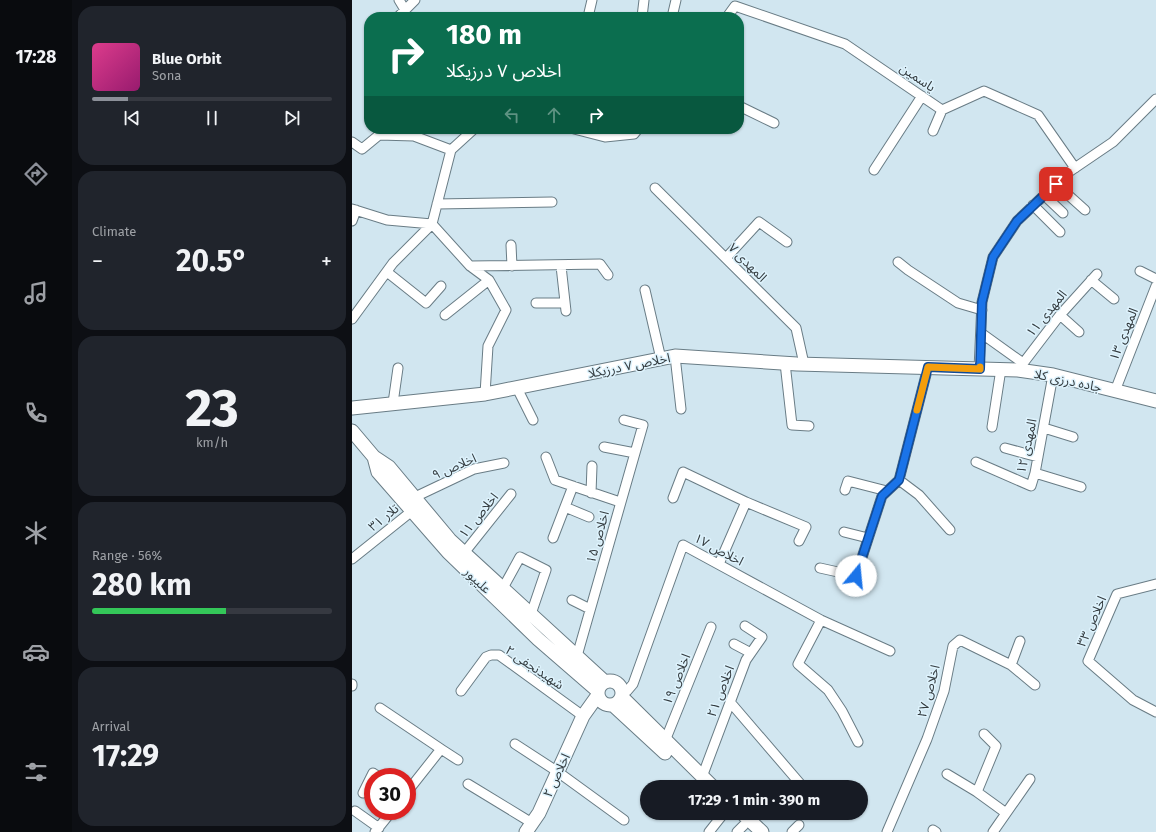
<!DOCTYPE html>
<meta charset="utf-8">
<style>
:root{--surface:#171b24;--page:#20242c;--text:#f1f3f6;--muted:#9ea1a6;--line:#363941;--accent:#8c9099}
body{margin:0;font-family:"Fira Sans","Noto Sans Arabic",sans-serif;background:var(--page);color:var(--text);height:100vh;display:flex;flex-direction:column;font-size:15px;white-space:nowrap}
*{box-sizing:border-box;margin:0}
p{font-size:13px;color:var(--muted)}
.icon{flex:none;width:22px;height:22px;fill:none;stroke:currentColor;stroke-width:2;stroke-linecap:round;stroke-linejoin:round}
.map{position:relative;flex:1;overflow:hidden}
.details{display:flex;flex-direction:column;gap:6px;padding:6px;background:#0d0f14;width:280px}
.details>*{flex:none}
.hud{position:absolute;left:12px;top:12px;width:380px;height:122px;border-radius:16px;box-shadow:0 1px 3px #0004;background:#0b6e4f;color:#fff;overflow:hidden}
.speed{position:absolute;left:12px;top:768px;display:flex;gap:8px;font-size:20px;font-weight:700;text-align:center}
.speed>*{display:grid;place-content:center;width:52px;height:52px;border-radius:50%;background:var(--surface);box-shadow:0 1px 3px #0004;line-height:1}
.speed .limit{border:6px solid #d22;background:#fff;color:#111}
.pin{position:absolute;display:grid;place-items:center;width:34px;height:34px;color:#fff;margin:-17px;border-radius:8px;box-shadow:0 2px 6px #0006}
.me{position:absolute;width:44px;margin:-22px;rotate:17deg;stroke-linejoin:round;filter:drop-shadow(0 0 3px #0008)}
.turn{display:flex;align-items:center;gap:14px;height:84px;padding:0 16px;font-size:18px}
.turn .icon{width:52px;height:52px;stroke-width:2.5}
.turn b{display:block;font-size:28px;line-height:34px}
.lanes{display:flex;align-items:center;height:38px;padding:0 16px;background:#0003;justify-content:center;gap:20px;direction:ltr}
.lanes .off{opacity:.35}
.big{font-size:30px;font-weight:700;line-height:1.1}
.details .tile{flex:1;display:flex;flex-direction:column;justify-content:center;gap:6px;min-width:0;padding:0 14px;border-radius:16px;background:var(--page)}
.details .dial{align-items:center;gap:0}
.dial b{font-size:52px;line-height:1}
.song{display:flex;align-items:center;gap:12px}
.cover{width:48px;height:48px;border-radius:6px;background:linear-gradient(135deg,hsl(330 70% 55%),hsl(320 70% 35%))}
.played{height:4px;border-radius:2px;background:linear-gradient(90deg,var(--accent) 15%,var(--line) 15%)}
.keys{display:flex;justify-content:space-around;direction:ltr}
.heat{display:flex;justify-content:space-between;align-items:center;font-size:22px;direction:ltr}
.charge{height:6px;border-radius:3px;background:linear-gradient(90deg,#34c759 56%,var(--line) 0)}
.trip{position:absolute;left:288px;top:780px;width:228px;height:40px;border-radius:20px;background:var(--surface);box-shadow:0 1px 3px #0004;font-weight:700;line-height:40px;text-align:center}
main{display:flex;flex:1;min-height:0}
.dock{display:flex;flex-direction:column;width:72px;justify-content:space-around;align-items:center;background:#090b0e;color:var(--muted)}
.dock .icon{width:28px;height:28px}
.dock .active{color:var(--accent)}
.dock b{font-size:18px;color:var(--text)}
.map>svg:first-child{display:block}
</style>
<main>
<nav class="dock">
<b>17:28</b>
<svg class="icon active" aria-label="directions" viewBox="0 0 24 24"><path d="M12 3l9 9-9 9-9-9zM9 14v-3h6M13 9l2 2-2 2"/></svg>
<svg class="icon" aria-label="music" viewBox="0 0 24 24"><path d="M9 18V5l10-2v13"/><circle cx="6" cy="18" r="3"/><circle cx="16" cy="16" r="3"/></svg>
<svg class="icon" aria-label="phone" viewBox="0 0 24 24"><path d="M5 4h4l2 5-3 2q2 4 5 5l2-3 5 2v4C11 20 4 13 5 4z"/></svg>
<svg class="icon" aria-label="climate" viewBox="0 0 24 24"><path d="M12 3v18M4 7l16 10M4 17L20 7"/></svg>
<svg class="icon" aria-label="car" viewBox="0 0 24 24"><path d="M5 17H2v-5l4-1 3-4h7l3 4 3 1v5h-3M9 17h6M6 11h13"/><circle cx="7" cy="17" r="2"/><circle cx="17" cy="17" r="2"/></svg>
<svg class="icon" aria-label="filters" viewBox="0 0 24 24"><path d="M4 7h16M4 17h16"/><circle cx="9" cy="7" r="2"/><circle cx="15" cy="17" r="2"/></svg>
</nav>
<section class="details">
<div class="tile">
<div class="song"><i class="cover"></i><div><b>Blue Orbit</b><p>Sona</p></div></div>
<div class="played"></div>
<div class="keys"><svg class="icon" aria-label="previous" viewBox="0 0 24 24"><path d="M18 5L8 12l10 7zM5 5v14"/></svg><svg class="icon" aria-label="pause" viewBox="0 0 24 24"><path d="M8 5v14M16 5v14"/></svg><svg class="icon" aria-label="next" viewBox="0 0 24 24"><path d="M6 5l10 7-10 7zM19 5v14"/></svg></div>
</div>
<div class="tile"><p>Climate</p>
<div class="heat"><a>−</a><b class="big">20.5°</b><a>+</a></div>
</div>
<div class="tile dial"><b>23</b><p>km/h</p></div>
<div class="tile"><p>Range · 56%</p><b class="big">280 km</b><div class="charge"></div></div>
<div class="tile"><p>Arrival</p><b class="big">17:29</b></div>
</section>
<div class="map">
<svg width="804" height="832" viewBox="0 0 804 832">
<rect width="100%" height="100%" fill="#d1e6f0"/>
<g fill="none" stroke-linecap="round" stroke-linejoin="round">
<!-- street casing -->
<g stroke="#697c85" stroke-width="11">
<path id="street" d="M47,0L53,10
M46,17L63,0
M236,17L240,0
M290,17L292,0
M320,17L324,0
M375,17L383,6L493,44L590,110L632,91L686,115L723,168
M387,106L422,123
M222,129L253,137L282,134L286,129
M581,131L590,110
M0,142L10,149L27,135L62,136L99,150
M522,170L570,96
M704,184L733,210
M303,188L444,328L452,364
M692,195L711,213
M85,204L200,202
M681,205L708,232
M0,209L35,220L80,224L118,266L137,280L154,310L136,346L133,394
M0,221L4,210
M159,245L160,266
M374,258L407,222L435,242
M546,262L556,270L606,303L630,310
M118,266L248,264L256,275
M209,266L214,311
M788,271L804,279
M35,272L74,303L89,286
M739,280L762,299
M293,290L309,359
M184,303H213
M93,315L137,280
M708,315L727,332
M0,319L41,263L80,224L99,150L122,129
M629,333L671,363
M323,356L329,409
M433,363L440,425L457,426
M627,369L630,302L641,257L665,221L704,184L711,176L761,142L804,99
M666,370L708,315L745,274
M165,388L181,420
M763,391L804,286
M41,403L46,368
M640,427L649,369
M692,428L721,437
M252,447L283,453
M653,448L686,457
M194,457L203,480L268,502
M624,462L679,486L683,473L701,375
M683,473L729,487
M547,480L567,495L598,530
M493,490L496,481L535,491
M239,493L240,466
M63,497L122,469L152,463
M321,498L331,472L394,502
M213,507L237,517
M492,532L516,538
M201,538L221,486
M112,553L159,494
M0,559L60,511
M367,564L394,502L454,527L447,541
M468,568L504,576L530,496L547,480L576,367
M804,584L765,594L736,661L781,700L804,712
M151,588L168,557L194,570L179,614
M220,600L238,609
M469,620L446,664L476,690L490,711L506,742
M382,644L399,653
M225,656L291,425L272,420
M659,665L668,641
M0,684V686
M109,691L134,657L139,655H147L231,716
M271,693L275,691L281,684L331,545L469,620L538,651
M378,702L451,787
M28,708L89,749L55,792
M632,734L644,746L625,792L654,813
M313,741L359,627
M163,744L206,772L272,820
M89,749L106,760
M595,774L625,792
M350,777L394,660L410,637L393,626
M116,784L180,823
M476,787H478
M11,793L21,773L27,777
M3,811L27,828
M581,830L584,832
M23,832L40,811
M357,832L372,813
M385,832L392,825
M440,832L447,825
M535,832L575,739L592,691L601,646L608,640L659,665L683,685
M641,832L678,779"/>
</g>
<!-- secondary casing -->
<g stroke="#697c85" stroke-width="15">
<path id="secondary" d="M0,408L133,394L323,356L445,364L666,370L701,375L804,401
M0,431L22,457
M246 693a12 12 0 1 1 24 0a12 12 0 1 1-24 0Z
M246,691L186,639L96,552L26,472L22,457L37,467L98,540L253,682
M270,697L361,787
M261,705L313,753
M390,813L410,832
M174,832L187,813L231,716L246,695"/>
</g>
<!-- street -->
<use href="#street" stroke="#fff" stroke-width="9"/>
<!-- secondary -->
<use href="#secondary" stroke="#fff" stroke-width="13"/>
</g>
<g fill="none" stroke-linecap="round" stroke-linejoin="round">
<!-- route casing -->
<g stroke="#114b97" stroke-width="10">
<path id="route" d="M504,576L530,496L547,480L576,367L628,369L630,302L641,257L665,221L704,184"/>
</g>
<!-- route -->
<use href="#route" stroke="#1a73e8" stroke-width="7"/>
<!-- slow -->
<path stroke="#f59e0b" stroke-width="7" d="M565,410L576,367L628,369V367"/>
</g>
<g text-anchor="middle" stroke-width="3" stroke-linejoin="round" paint-order="stroke">
<!-- street labels -->
<g font-size="13" fill="#343c40" stroke="#def3fd">
<text transform="translate(566 77) rotate(34)" y="5">یاسمین</text>
<text transform="translate(396 262) rotate(45)" y="5">المهدی ۷</text>
<text transform="translate(694 313) rotate(-51)" y="5">المهدی ۱۱</text>
<text transform="translate(771 334) rotate(-68)" y="5">المهدی ۱۳</text>
<text transform="translate(277 365) rotate(-11)" y="5">اخلاص ۷ درزیکلا</text>
<text transform="translate(716 380) rotate(12)" y="5">جاده درزی کلا</text>
<text transform="translate(674 446) rotate(-78)" y="5">المهدی ۱۲</text>
<text transform="translate(102 466) rotate(-23)" y="5">اخلاص ۹</text>
<text transform="translate(126 515) rotate(-51)" y="5">اخلاص ۱۱</text>
<text transform="translate(31 517) rotate(-39)" y="5">تلار ۳۱</text>
<text transform="translate(245 537) rotate(-74)" y="5">اخلاص ۱۵</text>
<text transform="translate(367 549) rotate(28)" y="5">اخلاص ۱۷</text>
<text transform="translate(126 580) rotate(44)" y="5">علیپور</text>
<text transform="translate(739 621) rotate(-66)" y="5">اخلاص ۳۳</text>
<text transform="translate(183 667) rotate(34)" y="5">شهیدنجفی ۲</text>
<text transform="translate(324 679) rotate(-68)" y="5">اخلاص ۱۹</text>
<text transform="translate(368 691) rotate(-69)" y="5">اخلاص ۲۱</text>
<text transform="translate(576 691) rotate(-75)" y="5">اخلاص ۲۷</text>
<text transform="translate(204 775) rotate(-65)" y="5">اخلاص ۲</text>
</g>
</g>
</svg>
<div class="speed"><div class="limit">30</div></div>
<div class="pin" style="left:704px;top:184px;background:#d93025"><svg class="icon" aria-label="arrive" viewBox="0 0 24 24"><path d="M6 21V4h12l-3 4 3 4H6"/></svg></div>
<svg class="me" style="left:504px;top:576px" viewBox="-20 -20 40 40"><circle r="19" fill="#fff"/><path d="M0-13L10 11 0 6-10 11z" fill="#1a73e8"/></svg>
<div class="trip">17:29 · 1 min · 390 m</div>
<div class="hud">
<div class="turn"><svg class="icon" aria-label="right" viewBox="0 0 24 24"><path d="M7 20v-9h11M14 6l5 5-5 5"/></svg><div><b>180 m</b>اخلاص ۷ درزیکلا</div></div>
<div class="lanes"><svg class="icon off" aria-label="left" viewBox="0 0 24 24"><path d="M17 20v-9H6M10 6l-5 5 5 5"/></svg><svg class="icon off" aria-label="ahead" viewBox="0 0 24 24"><path d="M12 20V5M6 11l6-6 6 6"/></svg><svg class="icon" aria-label="right" viewBox="0 0 24 24"><path d="M7 20v-9h11M14 6l5 5-5 5"/></svg></div>
</div>
</div>
</main>
